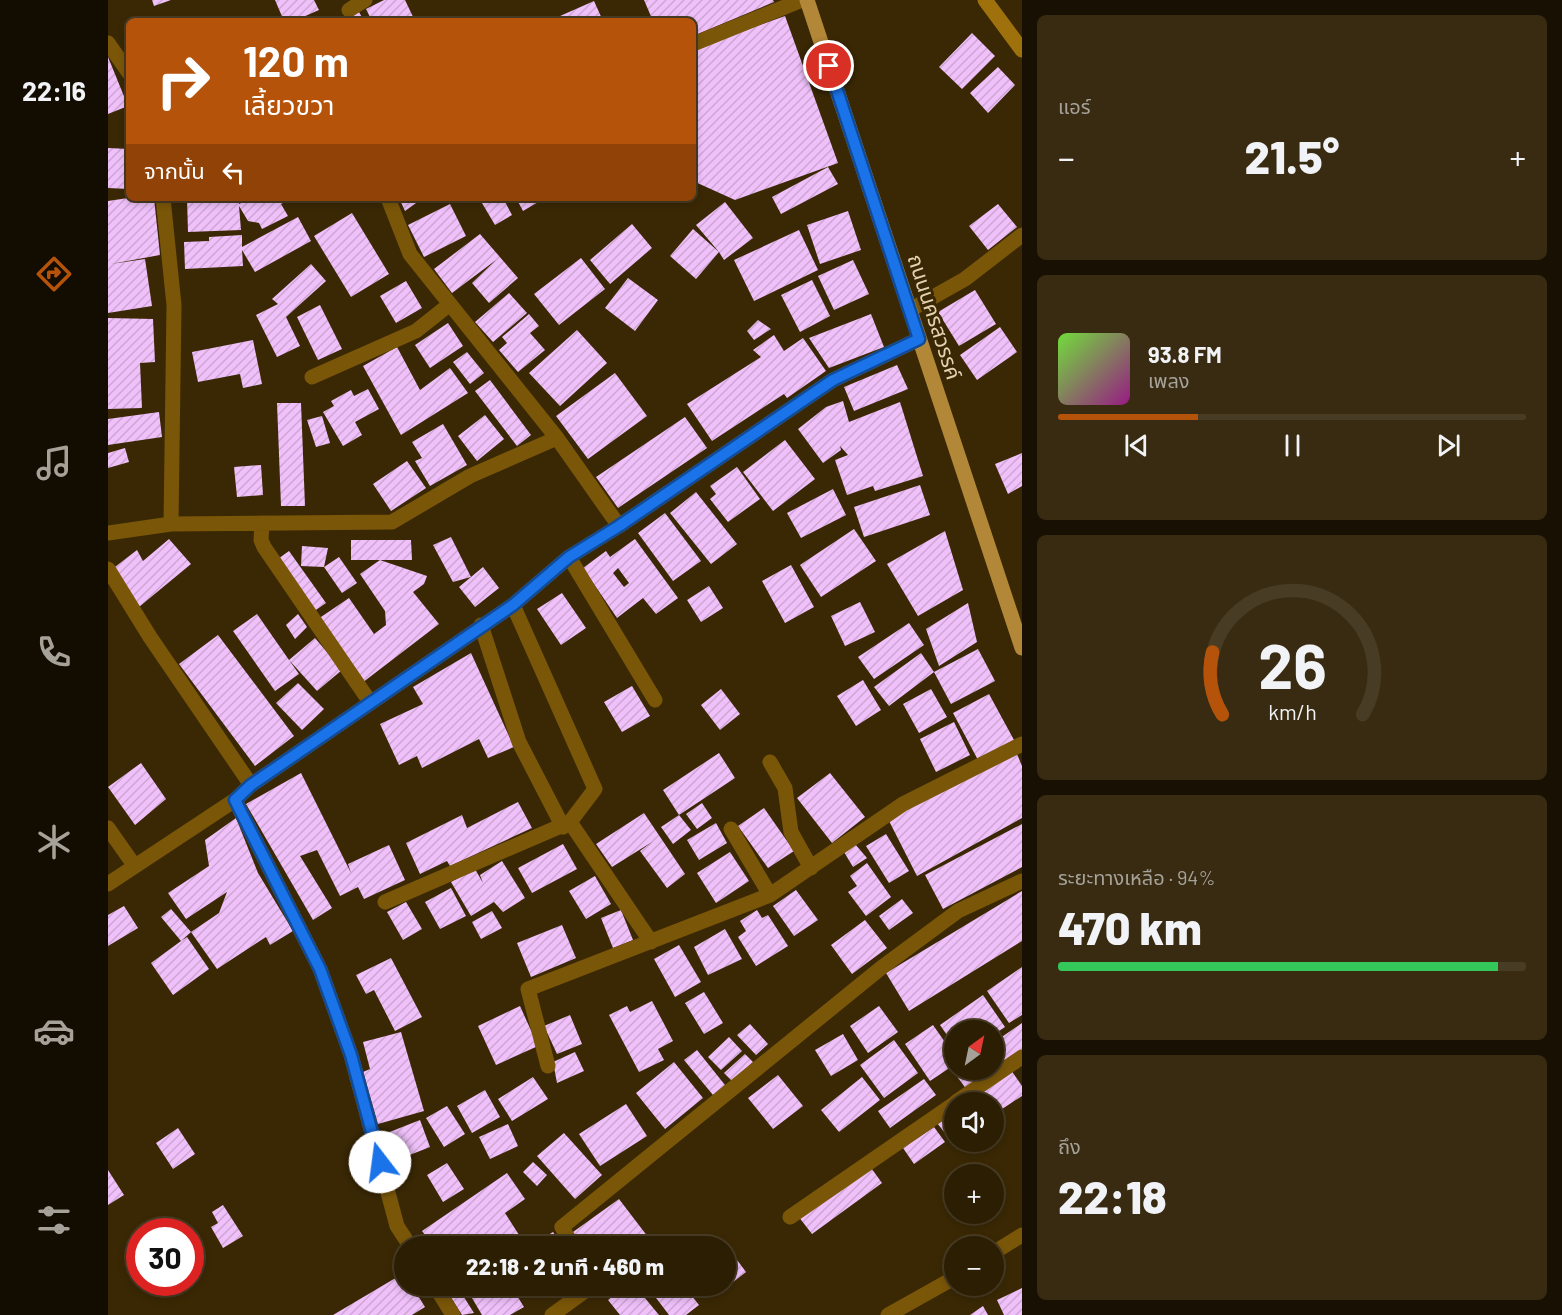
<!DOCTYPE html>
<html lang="th">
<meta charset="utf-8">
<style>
:root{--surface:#2c1e03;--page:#382b12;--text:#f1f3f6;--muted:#a6a29a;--line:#483c25;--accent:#b45309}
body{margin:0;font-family:Barlow,"Noto Sans Thai",sans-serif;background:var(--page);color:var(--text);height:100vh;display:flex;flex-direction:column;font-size:22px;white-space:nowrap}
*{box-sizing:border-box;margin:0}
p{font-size:20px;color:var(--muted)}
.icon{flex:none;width:33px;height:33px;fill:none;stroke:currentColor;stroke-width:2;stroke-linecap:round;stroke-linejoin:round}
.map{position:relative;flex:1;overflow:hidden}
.sheet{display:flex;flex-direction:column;gap:15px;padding:15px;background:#181002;width:540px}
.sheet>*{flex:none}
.banner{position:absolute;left:18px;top:18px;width:570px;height:183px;border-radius:9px;box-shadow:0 3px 9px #0003,0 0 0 2px var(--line);background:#b45309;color:#fff;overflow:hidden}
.needle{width:39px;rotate:33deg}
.buttons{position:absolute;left:836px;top:1020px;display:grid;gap:12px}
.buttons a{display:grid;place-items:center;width:60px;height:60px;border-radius:50%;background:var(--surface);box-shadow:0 3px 9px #0003,0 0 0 2px var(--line);font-size:30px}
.speed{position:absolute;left:18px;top:1218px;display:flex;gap:12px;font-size:30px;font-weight:700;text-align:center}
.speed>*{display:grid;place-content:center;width:78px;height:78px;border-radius:50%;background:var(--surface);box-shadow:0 3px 9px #0003,0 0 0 2px var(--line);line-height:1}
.speed .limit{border:9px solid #d22;background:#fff;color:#111}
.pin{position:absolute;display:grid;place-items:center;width:51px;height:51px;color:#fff;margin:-26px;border:3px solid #fff;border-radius:50%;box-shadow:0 2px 6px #0007}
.me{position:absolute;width:66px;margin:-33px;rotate:345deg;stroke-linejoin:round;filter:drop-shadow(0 0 4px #0008)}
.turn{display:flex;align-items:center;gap:21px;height:126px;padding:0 18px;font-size:27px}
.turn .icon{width:78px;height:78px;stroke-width:2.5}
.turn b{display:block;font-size:42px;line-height:51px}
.then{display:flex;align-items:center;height:57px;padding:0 18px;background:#0003;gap:12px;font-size:22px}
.big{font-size:45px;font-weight:800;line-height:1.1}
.sheet .widget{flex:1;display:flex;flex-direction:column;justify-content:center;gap:9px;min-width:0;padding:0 21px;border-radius:9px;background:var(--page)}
.sheet .dial{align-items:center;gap:0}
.dial svg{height:156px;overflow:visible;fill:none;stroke:var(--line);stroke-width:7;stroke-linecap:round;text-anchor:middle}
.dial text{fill:var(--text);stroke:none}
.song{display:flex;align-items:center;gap:18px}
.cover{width:72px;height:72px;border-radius:9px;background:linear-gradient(135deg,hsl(100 70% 55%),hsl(310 70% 35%))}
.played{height:6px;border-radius:3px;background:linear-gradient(90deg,var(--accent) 30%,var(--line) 30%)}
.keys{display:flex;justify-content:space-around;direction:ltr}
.heat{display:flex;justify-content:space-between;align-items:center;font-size:33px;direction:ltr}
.charge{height:9px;border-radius:4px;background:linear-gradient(90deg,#34c759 94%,var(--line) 0)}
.trip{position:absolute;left:286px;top:1236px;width:342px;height:60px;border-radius:30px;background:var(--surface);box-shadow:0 3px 9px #0003,0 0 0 2px var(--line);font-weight:800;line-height:60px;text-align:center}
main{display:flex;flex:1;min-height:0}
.menu{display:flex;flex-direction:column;width:108px;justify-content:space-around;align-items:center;background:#120c01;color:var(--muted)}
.menu .icon{width:42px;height:42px}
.menu .on{color:var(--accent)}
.menu b{font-size:27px;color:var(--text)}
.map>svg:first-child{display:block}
</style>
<main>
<nav class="menu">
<b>22:16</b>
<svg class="icon on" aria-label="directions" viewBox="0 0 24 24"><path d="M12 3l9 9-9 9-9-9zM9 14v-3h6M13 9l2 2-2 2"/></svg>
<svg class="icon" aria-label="music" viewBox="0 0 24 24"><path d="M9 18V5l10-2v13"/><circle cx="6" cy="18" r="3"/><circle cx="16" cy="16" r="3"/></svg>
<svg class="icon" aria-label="phone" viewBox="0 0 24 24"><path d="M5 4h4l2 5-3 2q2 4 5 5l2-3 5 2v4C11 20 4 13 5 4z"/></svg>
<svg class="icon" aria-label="climate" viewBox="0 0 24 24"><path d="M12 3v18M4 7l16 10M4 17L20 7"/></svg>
<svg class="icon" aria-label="car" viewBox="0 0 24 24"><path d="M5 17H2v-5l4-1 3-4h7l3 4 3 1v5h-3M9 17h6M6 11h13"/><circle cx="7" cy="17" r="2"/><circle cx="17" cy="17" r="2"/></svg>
<svg class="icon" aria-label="filters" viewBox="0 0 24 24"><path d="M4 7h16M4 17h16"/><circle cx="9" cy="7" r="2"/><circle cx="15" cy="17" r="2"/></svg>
</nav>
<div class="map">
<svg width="914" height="1315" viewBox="0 0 914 1315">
<defs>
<pattern id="building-hatch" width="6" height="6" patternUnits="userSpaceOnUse" patternTransform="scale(1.5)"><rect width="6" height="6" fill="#efc0fa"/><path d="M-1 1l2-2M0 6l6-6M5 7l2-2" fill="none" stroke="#cda6d3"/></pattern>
</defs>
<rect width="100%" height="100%" fill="#3a2804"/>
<!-- building -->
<path fill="url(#building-hatch)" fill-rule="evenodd" d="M44,0H63L46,6Z
M167,0H206L211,10L186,21H176Z
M276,0H297L307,21H264L258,9Z
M536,0H665L666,2L585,36V21H545Z
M486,1L495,21H444L452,16Z
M251,12L256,21H233Z
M677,16L730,163L627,200L585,181V52L593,46Z
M864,33L887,56L854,89L831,67Z
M0,57L20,106L0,114Z
M890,67L907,85L880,113L862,93Z
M0,148L21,149V189L0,188Z
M720,167L730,184L673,214L664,197Z
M20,198H46L52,255L3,264L37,259L44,306L0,313V201Z
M79,198H131V204L144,198H184L173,204L180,216L154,229L151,223L140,221L131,206L133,230L80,232Z
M291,198H315L297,211Z
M371,198H395L404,215L387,225Z
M408,198H437L415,211Z
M617,202L645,238L616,260L611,252L588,279L562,256L585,229L611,252L588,225Z
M342,204L358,236L316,257L300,225Z
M890,204L909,227L880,250L861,226Z
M740,211L753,250L712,264L699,225Z
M244,213L281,274L243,297L206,236Z
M190,217L203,241L147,272L134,250L135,266L77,269L76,242L101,241V237L134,235V247Z
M524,224L544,248L502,284L482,260Z
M691,230L710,270L646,301L626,260Z
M372,234L410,278L381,303L364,283L388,260L344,293L326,269Z
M473,258L497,289L451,325L426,294Z
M745,260L761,294L726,310L710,276Z
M203,264L218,281L178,317L192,346L169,357L148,315L170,304L164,299Z
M520,278L550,300L527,331L497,308Z
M704,280L722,316L692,332L673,295Z
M298,281L314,308L288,323L272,296Z
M867,290L888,324L851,346L830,312Z
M401,293L419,313L385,342L367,322Z
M212,305L234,349L210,360L189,317Z
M421,314L431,326L422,333L437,350L410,372L391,350L399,343L394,337Z
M763,314L776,347L721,368L701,338Z
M0,318L45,319L47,362L32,363L34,408L0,409Z
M650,320L663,329L646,340L639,331Z
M340,323L355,346L322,368L307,345Z
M892,327L909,352L869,380L852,355Z
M469,330L499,363L452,406L421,373Z
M666,335L676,351L695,338L718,371L679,398L676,394L604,441L579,404L653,357L645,350Z
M145,340L154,384L135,388L132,374L90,382L84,352Z
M289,347L312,390L342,368L360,393L293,435L255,366Z
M359,352L376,373L362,384L345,362Z
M789,365L800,389L746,411L736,387Z
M507,373L539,416L480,459L448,416Z
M382,380L423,435L409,446L367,391Z
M260,389L271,409L247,422L254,435L235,446L215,412L226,406L223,401L243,390L246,396Z
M735,401L741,422L792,402L815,476L767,491L765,486L739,495L727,460L740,455L732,446L733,450L715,463L690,429L718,407Z
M169,403H193L197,506H173Z
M51,412L54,437L0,445V419Z
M377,415L396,439L369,461L350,436Z
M214,416L222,443L208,447L199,420Z
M577,417L599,448L510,508L488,477Z
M335,424L359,465L322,486L307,461L314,458L304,442Z
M677,440L707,479L665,511L635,472Z
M17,448L21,462L0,468V453Z
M914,453V486L900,494L887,464Z
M299,461L318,488L283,511L265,484Z
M153,465L155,495L129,497L126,467Z
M629,467L652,499L620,522L602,499L608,494L602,486Z
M812,485L822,515L756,537L746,507Z
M725,489L738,515L693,538L679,513Z
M588,492L629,544L603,564L562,513Z
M557,513L593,561L565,581L530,533Z
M746,529L768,561L713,597L692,565Z
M837,531L855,590L810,616L779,564Z
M343,537L363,577L345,582L325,545Z
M61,539L83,564L31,607L3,570L29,550L35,561Z
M527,539L570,598L548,614L535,598L509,618L475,568L498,551L502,557ZM510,568L521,583L516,587L505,573Z
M243,540H303L304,560H243Z
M194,546L220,548L216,567L193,566Z
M181,551L218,603L205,612L167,561Z
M231,557L249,583L234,593L216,567Z
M272,560L319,576L316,584L305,592L331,624L254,683L210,619L241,598L266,634L278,625L277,611L252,574Z
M683,565L706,607L677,623L654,581Z
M375,567L391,588L367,607L351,587Z
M601,586L615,608L593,622L579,600Z
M454,593L478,628L453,645L429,609Z
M752,602L767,632L737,646L723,616Z
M860,603L869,642L831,666L818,629Z
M149,614L181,660L207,638L234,670L209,691L181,660L191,674L167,691L125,631Z
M190,614L199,627L187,639L178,625Z
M801,623L816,645L766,679L750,657Z
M110,635L186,736L147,766L71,664Z
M870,649L887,681L843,704L826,672Z
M363,653L406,747L380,758L371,739L314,768L309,756L291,765L272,724L315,704L305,687Z
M813,653L826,672L781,706L766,687Z
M755,680L773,710L748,726L729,696Z
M190,683L216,709L194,730L168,703Z
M524,686L542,716L514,732L496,702Z
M613,689L632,714L612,730L593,705Z
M823,689L839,717L811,733L795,704Z
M881,694L906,740L870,760L845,713Z
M846,722L862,755L828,772L812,739Z
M611,753L627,778L571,815L555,790Z
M909,754L914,766V818L809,876L779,817Z
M33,763L58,799L27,825L0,787Z
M193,773L243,873L240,864L281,845L297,880L256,899L250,887L232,896L209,850L192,856L224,908L205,920L138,804Z
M722,773L757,817L724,843L689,798Z
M410,802L424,828L342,866L339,861L312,874L298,843L354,815L359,828Z
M594,803L604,818L589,829L578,814Z
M656,808L686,851L660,868L630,826Z
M536,813L577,874L559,888L532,851L544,842L504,867L488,844Z
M571,815L583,830L565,844L553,827Z
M128,818L150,873L185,931L162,945L158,937L109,969L83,932L111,913L119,892L78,919L60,893L101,866L97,840Z
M608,823L619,843L591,860L579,840Z
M914,824V867L835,909L817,875Z
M778,834L801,871L781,883L758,846Z
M455,844L469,869L424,893L410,868Z
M747,844L759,858L745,867L736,852Z
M622,852L641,881L608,903L589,873Z
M394,861L417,898L395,912L386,902L363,916L343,882L367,869L375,883L372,875Z
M759,863L783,897L758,916L740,892L749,886L742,876Z
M487,876L503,904L478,919L461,891Z
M343,888L358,916L332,929L317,902Z
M688,890L710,920L686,936L665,906Z
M914,891V941L801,1011L778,973Z
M794,899L805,913L781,930L771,916Z
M298,902L314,929L295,940L279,912Z
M16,906L30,928L0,946V915Z
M63,909L83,932L73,941L79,937L101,969L65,995L43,963L73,941L53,917Z
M513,910L525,940L505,948L493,918Z
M649,910L654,918L660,915L680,946L648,966L630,937L638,931L632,921Z
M384,911L394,928L373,939L364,922Z
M757,920L779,948L744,974L723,945Z
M454,925L468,958L423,977L409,943Z
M617,929L634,959L600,975L586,947Z
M571,945L593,982L567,997L546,959Z
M283,958L314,1017L287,1031L266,990L258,994L248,975Z
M914,967V1015L901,1023L879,991Z
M596,992L615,1023L596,1034L577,1003Z
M875,995L897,1027L885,1035V1030H846V1045L832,1025Z
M544,1001L565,1041L550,1049L556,1060L531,1072L501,1015L519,1006L522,1012Z
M412,1006L430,1046L388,1065L370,1026Z
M771,1006L790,1032L760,1053L742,1026Z
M462,1015L474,1044L449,1054L436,1026Z
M914,1023V1052L859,1090L845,1071L885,1070V1043Z
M642,1024L660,1044L648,1055L629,1035Z
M825,1025L846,1055V1065L822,1081L797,1044Z
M293,1032L316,1111L270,1124L255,1072L262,1069L255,1042Z
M735,1034L750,1060L723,1076L707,1050Z
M621,1037L634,1051L613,1070L600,1057Z
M786,1040L810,1073L776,1098L752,1065Z
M589,1050L617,1085L605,1095L576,1060Z
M467,1052L476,1071L449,1083L445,1062Z
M637,1054L645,1062L624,1081L616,1073Z
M566,1062L595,1098L557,1129L528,1093Z
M903,1070L914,1086V1096L885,1115V1102H855Z
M670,1075L695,1106L665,1129L640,1098Z
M425,1077L440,1099L404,1121L390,1099Z
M754,1077L772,1100L731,1132L713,1110Z
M816,1079L828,1095L782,1128L770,1111Z
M377,1090L392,1117L364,1133L349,1106Z
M518,1104L539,1136L492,1166L471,1134Z
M339,1106L357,1134L336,1147L318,1118Z
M846,1110V1140L844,1142L829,1123Z
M312,1120L322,1147L284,1162L274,1135Z
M400,1124L410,1146L382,1159L371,1137Z
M826,1127L837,1142L806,1164L795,1148Z
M70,1128L87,1154L65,1169L48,1143Z
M456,1133L494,1175L467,1199L429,1156Z
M425,1162L439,1175L429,1186L415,1172Z
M339,1163L356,1189L335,1202L319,1175Z
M761,1165L774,1183L704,1234L690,1216Z
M0,1170L16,1195L0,1205Z
M399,1173L417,1199L397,1213L413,1238L401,1246H380L372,1235L355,1246H325L314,1231Z
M511,1199L540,1237L527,1246H476L465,1232Z
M115,1205L135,1236L115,1248L103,1227L110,1223L104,1212Z
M445,1232L455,1246H423Z
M618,1245L638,1272L615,1290L611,1286H618Z
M296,1273L297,1286H304L317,1307L304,1315H225Z
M347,1286H349L366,1313L354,1315L339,1291Z
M357,1286H403L416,1307L402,1315H374Z
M424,1286H445L431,1295Z
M517,1286H527L551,1315H512L500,1300Z
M547,1286H576L591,1305L578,1315H561L542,1290Z
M914,1288V1315H896L889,1300Z
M875,1306L880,1315H862Z"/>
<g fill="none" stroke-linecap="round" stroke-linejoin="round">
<!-- street -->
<path stroke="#7a5608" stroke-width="15" d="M241,10L257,0
M0,43L21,73
M585,44L694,0
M55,198L66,305L63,524
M280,198L302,254L449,438L511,526
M802,310L857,279L914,235
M204,377L308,331L342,304
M154,523L153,540L156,547L262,702
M0,533L63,524L284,522L362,476L449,438
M461,557L547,700
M0,569L42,637L143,785
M405,605L487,789L462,822L543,942
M373,625L411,742L455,827
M662,762L677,788L683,832L703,868
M127,800L212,969L243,1055L289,1226L302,1246
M0,828L26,865
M623,829L662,895
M0,884L127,800L143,785L405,605L461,557L511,526L725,380L811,339
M277,902L462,822
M440,1066L420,989L662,895L795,804L914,744
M848,1102L914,1057
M682,1217L846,1104
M464,1246L454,1227L773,968L850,911L914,881
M885,1253L914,1235
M327,1286L345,1315
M444,1315L484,1286
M780,1315L846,1278"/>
<!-- secondary -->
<path stroke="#9e710c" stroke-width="15" d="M877,0L914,50"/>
<!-- primary -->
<path stroke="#b38738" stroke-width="15" d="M699,0L914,648"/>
</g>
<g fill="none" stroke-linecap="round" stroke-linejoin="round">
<!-- route casing -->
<g stroke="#114b97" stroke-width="15">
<path id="route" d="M272,1162L243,1055L212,969L127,800L143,785L405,605L461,557L511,526L725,380L811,339L721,66"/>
</g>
<!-- route -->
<use href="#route" stroke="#1a73e8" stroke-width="10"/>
</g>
<g text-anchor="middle" stroke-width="6" stroke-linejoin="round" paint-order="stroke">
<!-- street labels -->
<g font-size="21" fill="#e4d1b2" stroke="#3a2804">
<text transform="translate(826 317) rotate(72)" y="7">ถนนนครสวรรค์</text>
</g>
</g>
</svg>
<div class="buttons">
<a><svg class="needle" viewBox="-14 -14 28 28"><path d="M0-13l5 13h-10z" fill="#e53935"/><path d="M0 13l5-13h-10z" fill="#a6a29a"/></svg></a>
<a><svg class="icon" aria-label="sound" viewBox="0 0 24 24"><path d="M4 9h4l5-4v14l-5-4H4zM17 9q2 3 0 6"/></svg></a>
<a>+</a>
<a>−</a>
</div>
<div class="speed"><div class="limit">30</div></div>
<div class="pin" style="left:721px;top:66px;background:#d93025"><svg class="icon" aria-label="arrive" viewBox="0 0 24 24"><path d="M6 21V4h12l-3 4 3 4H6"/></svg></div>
<svg class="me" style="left:272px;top:1162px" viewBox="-20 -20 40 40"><circle r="19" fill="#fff"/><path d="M0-13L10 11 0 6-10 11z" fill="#1a73e8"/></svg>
<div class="trip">22:18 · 2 นาที · 460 m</div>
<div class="banner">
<div class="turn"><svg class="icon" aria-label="right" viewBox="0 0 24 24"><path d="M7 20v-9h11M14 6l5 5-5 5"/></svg><div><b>120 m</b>เลี้ยวขวา</div></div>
<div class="then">จากนั้น<svg class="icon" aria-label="left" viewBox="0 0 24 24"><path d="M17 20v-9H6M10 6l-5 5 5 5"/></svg></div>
</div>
</div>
<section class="sheet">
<div class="widget"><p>แอร์</p>
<div class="heat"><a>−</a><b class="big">21.5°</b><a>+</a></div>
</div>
<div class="widget">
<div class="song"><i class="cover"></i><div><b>93.8 FM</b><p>เพลง</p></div></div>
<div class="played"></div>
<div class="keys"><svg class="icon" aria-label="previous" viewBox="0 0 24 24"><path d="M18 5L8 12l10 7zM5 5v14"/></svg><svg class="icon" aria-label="pause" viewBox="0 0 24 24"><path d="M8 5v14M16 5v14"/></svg><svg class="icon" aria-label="next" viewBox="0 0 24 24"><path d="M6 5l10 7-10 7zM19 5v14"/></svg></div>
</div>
<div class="widget dial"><svg viewBox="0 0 100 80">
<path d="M14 69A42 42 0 1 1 86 69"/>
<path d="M14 69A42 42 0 0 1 9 37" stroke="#b45309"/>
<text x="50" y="56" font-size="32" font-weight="700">26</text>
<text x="50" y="72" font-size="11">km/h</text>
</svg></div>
<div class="widget"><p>ระยะทางเหลือ · 94%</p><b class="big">470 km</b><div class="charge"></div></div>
<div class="widget"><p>ถึง</p><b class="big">22:18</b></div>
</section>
</main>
